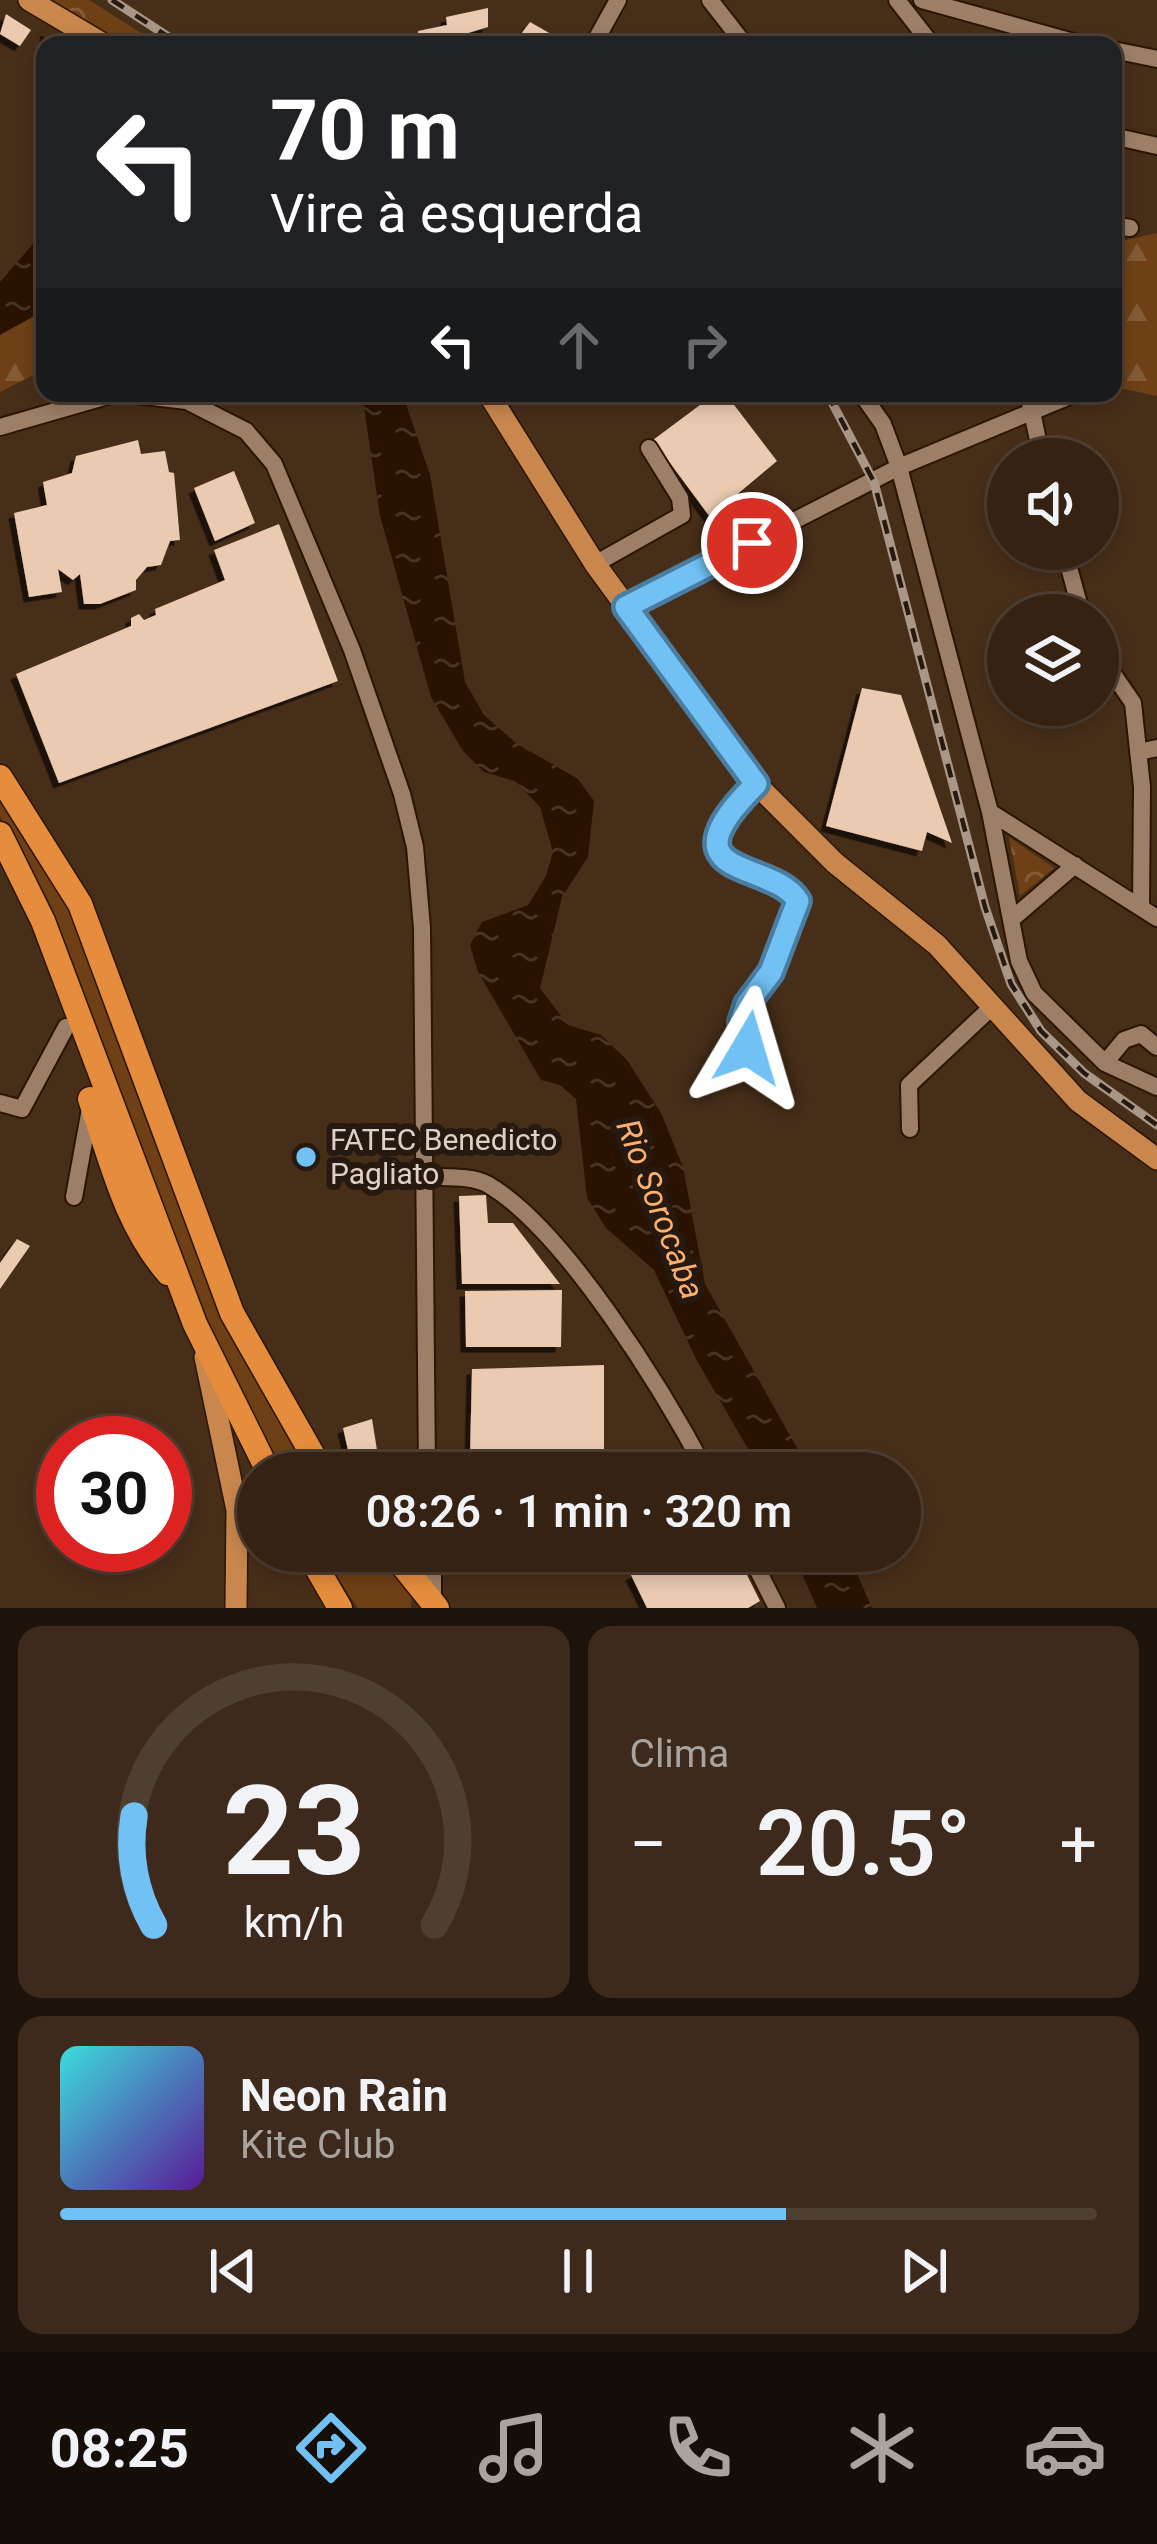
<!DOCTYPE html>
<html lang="pt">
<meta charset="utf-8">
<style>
:root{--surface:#352213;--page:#3d2a1c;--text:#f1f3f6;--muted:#aaa4a0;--line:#4f3f33;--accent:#72c1f5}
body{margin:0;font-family:Roboto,sans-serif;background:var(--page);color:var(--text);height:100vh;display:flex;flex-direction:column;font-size:45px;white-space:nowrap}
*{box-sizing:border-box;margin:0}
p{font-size:39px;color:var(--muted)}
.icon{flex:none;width:66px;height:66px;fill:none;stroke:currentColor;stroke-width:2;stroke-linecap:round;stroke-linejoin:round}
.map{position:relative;height:1608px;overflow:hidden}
.drawer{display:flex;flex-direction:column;gap:18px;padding:18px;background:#1d130a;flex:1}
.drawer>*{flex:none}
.guide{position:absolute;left:36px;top:36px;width:1086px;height:366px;border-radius:24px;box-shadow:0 6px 18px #0003,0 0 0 3px var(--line);background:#202124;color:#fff;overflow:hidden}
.buttons{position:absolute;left:987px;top:438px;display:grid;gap:24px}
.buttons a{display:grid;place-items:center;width:132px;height:132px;border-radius:50%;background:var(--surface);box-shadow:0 6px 18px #0003,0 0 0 3px var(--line);font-size:60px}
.speed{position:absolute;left:36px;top:1416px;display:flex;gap:24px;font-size:60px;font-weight:700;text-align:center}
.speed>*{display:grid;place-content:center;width:156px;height:156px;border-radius:50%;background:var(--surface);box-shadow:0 6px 18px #0003,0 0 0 3px var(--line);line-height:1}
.speed .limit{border:18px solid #d22;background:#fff;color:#111}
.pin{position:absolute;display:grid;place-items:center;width:102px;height:102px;color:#fff;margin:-51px;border:6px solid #fff;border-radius:50%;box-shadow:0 3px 12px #0007}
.me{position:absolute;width:132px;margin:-66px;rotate:7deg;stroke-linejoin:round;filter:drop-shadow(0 0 9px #0008)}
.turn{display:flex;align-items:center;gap:42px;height:252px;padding:0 36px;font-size:54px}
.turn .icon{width:156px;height:156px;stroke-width:2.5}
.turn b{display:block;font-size:84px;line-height:102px}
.lanes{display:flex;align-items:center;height:114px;padding:0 36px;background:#0003;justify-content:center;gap:60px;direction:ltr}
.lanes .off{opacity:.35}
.big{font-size:90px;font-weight:600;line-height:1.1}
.drawer .card{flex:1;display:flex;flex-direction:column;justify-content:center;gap:18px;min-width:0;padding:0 42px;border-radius:24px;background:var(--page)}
.drawer .dial{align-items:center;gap:0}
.dial svg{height:312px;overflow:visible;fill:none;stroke:var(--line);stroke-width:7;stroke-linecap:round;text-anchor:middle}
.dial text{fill:var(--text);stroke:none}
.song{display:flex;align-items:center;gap:36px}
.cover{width:144px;height:144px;border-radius:18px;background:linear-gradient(135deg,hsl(180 70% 55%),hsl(270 70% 35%))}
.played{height:12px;border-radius:6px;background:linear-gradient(90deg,var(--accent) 70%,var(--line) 70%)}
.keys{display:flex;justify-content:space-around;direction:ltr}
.heat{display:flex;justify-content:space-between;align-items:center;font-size:66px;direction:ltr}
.drawer .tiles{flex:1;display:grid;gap:18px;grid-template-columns:1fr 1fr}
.card:last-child{grid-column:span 2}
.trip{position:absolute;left:237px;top:1452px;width:684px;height:120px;border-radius:60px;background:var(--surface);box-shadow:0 6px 18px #0003,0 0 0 3px var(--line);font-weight:600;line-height:120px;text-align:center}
.tabs{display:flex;height:192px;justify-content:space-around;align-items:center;background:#150e08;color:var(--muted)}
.tabs .icon{width:84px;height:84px}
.tabs .selected{color:var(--accent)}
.tabs b{font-size:54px;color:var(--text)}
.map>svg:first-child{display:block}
</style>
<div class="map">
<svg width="1157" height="1608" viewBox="0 0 1157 1608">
<defs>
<pattern id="forest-firs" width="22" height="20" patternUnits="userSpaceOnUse" patternTransform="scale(3)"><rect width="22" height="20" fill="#6f4015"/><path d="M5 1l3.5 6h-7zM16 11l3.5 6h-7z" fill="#835b35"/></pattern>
<pattern id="park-crowns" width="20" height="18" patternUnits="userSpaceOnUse" patternTransform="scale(3)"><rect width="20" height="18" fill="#6f4015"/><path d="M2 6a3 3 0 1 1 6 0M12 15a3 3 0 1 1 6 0" fill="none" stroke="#835b35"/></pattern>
<pattern id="water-ripples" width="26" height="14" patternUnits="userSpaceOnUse" patternTransform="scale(3)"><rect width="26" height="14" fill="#2a1200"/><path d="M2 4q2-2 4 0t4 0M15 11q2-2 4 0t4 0" fill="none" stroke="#493324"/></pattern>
<filter id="shadow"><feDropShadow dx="-5.5" dy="5.5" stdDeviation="0" flood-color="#0009"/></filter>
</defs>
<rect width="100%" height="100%" fill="#472e19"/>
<!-- grass -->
<path fill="#6f4015" d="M0,789L49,860L95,962L198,1251L312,1473H275L210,1338L30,872L0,816Z
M319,1551H379L412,1592L411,1608H358Z"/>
<!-- forest -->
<path fill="url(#forest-firs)" d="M1157,233V396L1116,387L1113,375V243Z
M0,290L45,309V369L0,392Z"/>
<!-- park -->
<path fill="url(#park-crowns)" d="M40,0H89L160,45H117Z
M1009,837L1054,868L1020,896Z"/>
<!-- water -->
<path fill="url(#water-ripples)" d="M45,230V310L0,335V282Z
M362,393H401L406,404L430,475L465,682L484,715L516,743L578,779L594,801L588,857L562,897L540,988L568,1025L601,1035L627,1060L661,1113L683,1167L705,1284L811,1473H767L764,1459L748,1449L696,1359L654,1270L606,1228L587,1198L576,1099L560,1085L541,1080L478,972L470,945L482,922L528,905L546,876L553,852L540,807L515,781L484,772L463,751L431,697L380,516Z
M802,1551H847L872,1608H817L803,1576Z"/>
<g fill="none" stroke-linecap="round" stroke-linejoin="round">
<!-- stream -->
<path stroke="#2a1200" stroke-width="4.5" d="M42,38L37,163L45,185"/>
</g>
<!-- building -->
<path fill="#eacab1" filter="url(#shadow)" d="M488,8V27L458,36V45H418V31L447,25L446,17Z
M6,14L31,30L20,46L0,34Z
M530,22L551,34L543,45H513Z
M716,393H725L777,461L710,517L653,440Z
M138,440L141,454L165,451L169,472L174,473L180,540L170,541L161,565L147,567L136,580V590L100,604H84L80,574L73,580L58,569L62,592L29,597L14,513L47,505L43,482L72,473L76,456Z
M234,471L255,523L215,541L194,488Z
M279,524L338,681L59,783L16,674L131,626V618L139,614L144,620L156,615L155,609L225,580L214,550Z
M862,688L901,695L952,843L927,832L922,851L826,826Z
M486,1195L488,1223H513L560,1284H462L459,1196Z
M17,1239L30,1246L0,1289V1263Z
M562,1290L561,1347H466L465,1291Z
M604,1365V1456H559V1463H534L532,1456L470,1457L472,1369Z
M372,1419L377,1450H348L343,1428Z
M678,1551H735L760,1601L748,1608H647L631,1575Z"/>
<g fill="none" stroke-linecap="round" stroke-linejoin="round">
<!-- minor casing -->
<g stroke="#2c1502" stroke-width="20">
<path id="minor" d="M710,0L745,45
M897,0L932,45
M922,0L1084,45
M593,45L618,0
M1113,50L1157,59
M1113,136L1157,146
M1113,225L1130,228
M861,393L883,424L899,467L990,812L1019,961L1034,993L1105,1063L1157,1087
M1028,393L1042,459
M0,427L118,393L187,401L246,431L274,464L352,650L402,794L415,847L422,928L427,1473
M1064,549L1082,615
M595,564L682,515L680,498L649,448
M626,607L899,467L1077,393
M1098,652L1133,703L1142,787L1141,908
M1139,752L1157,748
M756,784C658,881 774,859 798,901C785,985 701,1002 776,1085
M990,812L1157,918
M1012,919L1075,865
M1105,1063L1124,1040L1141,1034L1157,1047
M0,1103L22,1109L66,1027
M910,1129L909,1085L994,1005
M422,1176C441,1178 470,1175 487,1184C565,1229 664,1392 707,1473
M74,1197L90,1109
M748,1551L777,1608
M433,1599V1551"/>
</g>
<!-- major casing -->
<g stroke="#2c1502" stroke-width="24">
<path id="major" d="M29,0L105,45
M488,393L595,564L756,784L835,863L937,945L1078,1101L1157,1159
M205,1357L237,1510L236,1608"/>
</g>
<!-- highway casing -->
<g stroke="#2c1502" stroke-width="27">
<path id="highway" d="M0,777L80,904L232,1313L323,1473
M0,834L43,921L195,1324L269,1473
M90,1099C111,1159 125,1224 168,1273
M307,1551L340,1608
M391,1551L437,1608"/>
</g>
<!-- minor -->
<use href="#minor" stroke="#9d7f68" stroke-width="16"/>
<!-- major -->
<use href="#major" stroke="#c9874e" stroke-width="21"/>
<!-- highway -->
<use href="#highway" stroke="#e68d3d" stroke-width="24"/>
<!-- rail casing -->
<g stroke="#aa9687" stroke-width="9">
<path id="rail" d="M112,0L181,45
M827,393L874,482L985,907L1011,984L1041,1031L1084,1073L1157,1125"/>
</g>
<!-- rail -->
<use href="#rail" stroke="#251910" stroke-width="4.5" stroke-dasharray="14" stroke-linecap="butt"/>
</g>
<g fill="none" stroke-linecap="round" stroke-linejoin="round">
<!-- route casing -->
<g stroke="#4a7d9f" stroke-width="30">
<path id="route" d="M748,1048L741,1022L747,1004L771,972L798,901C773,859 658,881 756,784L626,607L752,543"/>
</g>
<!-- route -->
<use href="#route" stroke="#72c1f5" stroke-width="21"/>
</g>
<!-- markers -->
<circle fill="#72c1f5" stroke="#251910" stroke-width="4.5" cx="306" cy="1157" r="12"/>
<g text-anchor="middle" stroke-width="12" stroke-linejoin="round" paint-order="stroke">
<!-- poi labels -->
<g font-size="30" fill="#e0d0c3" stroke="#251910" text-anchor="start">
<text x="330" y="1150">FATEC Benedicto<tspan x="330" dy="34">Pagliato</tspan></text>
</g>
<!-- water labels -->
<g font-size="33" font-style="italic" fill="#ffaf6d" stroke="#251910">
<text transform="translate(661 1209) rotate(69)" y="12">Rio Sorocaba</text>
</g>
</g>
</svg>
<div class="buttons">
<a><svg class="icon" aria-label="sound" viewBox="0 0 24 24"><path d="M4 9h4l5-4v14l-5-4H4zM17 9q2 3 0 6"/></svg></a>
<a><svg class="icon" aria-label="layers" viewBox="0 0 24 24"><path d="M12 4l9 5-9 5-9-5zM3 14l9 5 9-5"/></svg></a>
</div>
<div class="speed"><div class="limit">30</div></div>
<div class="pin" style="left:752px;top:543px;background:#d93025"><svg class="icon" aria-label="arrive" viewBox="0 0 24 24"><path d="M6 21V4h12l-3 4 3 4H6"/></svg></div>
<svg class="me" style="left:748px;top:1048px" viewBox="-20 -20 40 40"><path d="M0-17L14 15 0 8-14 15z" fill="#72c1f5" stroke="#fff" stroke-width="4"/></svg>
<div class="trip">08:26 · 1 min · 320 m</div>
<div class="guide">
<div class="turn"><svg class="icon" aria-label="left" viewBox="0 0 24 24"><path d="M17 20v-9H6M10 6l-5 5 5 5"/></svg><div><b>70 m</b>Vire à esquerda</div></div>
<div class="lanes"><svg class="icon" aria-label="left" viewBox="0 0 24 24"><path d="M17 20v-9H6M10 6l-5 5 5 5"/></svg><svg class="icon off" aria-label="ahead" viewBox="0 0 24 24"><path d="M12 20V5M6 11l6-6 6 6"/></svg><svg class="icon off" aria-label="right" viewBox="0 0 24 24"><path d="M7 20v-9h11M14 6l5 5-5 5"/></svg></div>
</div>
</div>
<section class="drawer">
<div class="tiles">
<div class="card dial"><svg viewBox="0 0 100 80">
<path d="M14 69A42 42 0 1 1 86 69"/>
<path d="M14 69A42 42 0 0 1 9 41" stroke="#72c1f5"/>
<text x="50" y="56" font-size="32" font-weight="700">23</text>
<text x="50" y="72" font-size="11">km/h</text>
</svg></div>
<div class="card"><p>Clima</p>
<div class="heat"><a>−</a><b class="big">20.5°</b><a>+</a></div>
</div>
<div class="card">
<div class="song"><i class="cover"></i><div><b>Neon Rain</b><p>Kite Club</p></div></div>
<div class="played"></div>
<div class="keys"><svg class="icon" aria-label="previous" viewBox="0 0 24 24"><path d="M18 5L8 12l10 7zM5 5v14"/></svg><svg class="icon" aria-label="pause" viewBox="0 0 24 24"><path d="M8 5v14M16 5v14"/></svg><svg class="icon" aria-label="next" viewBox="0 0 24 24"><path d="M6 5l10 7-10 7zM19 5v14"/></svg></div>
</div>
</div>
</section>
<nav class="tabs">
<b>08:25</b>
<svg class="icon selected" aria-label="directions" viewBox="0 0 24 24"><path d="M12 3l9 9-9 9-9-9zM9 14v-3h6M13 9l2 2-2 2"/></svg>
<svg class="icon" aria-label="music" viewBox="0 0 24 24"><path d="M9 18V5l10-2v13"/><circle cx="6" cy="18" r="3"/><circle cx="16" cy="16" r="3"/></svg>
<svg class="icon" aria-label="phone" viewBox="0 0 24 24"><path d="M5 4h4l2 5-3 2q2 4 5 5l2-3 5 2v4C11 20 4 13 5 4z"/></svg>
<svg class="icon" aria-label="climate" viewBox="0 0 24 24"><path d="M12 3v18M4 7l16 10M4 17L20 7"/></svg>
<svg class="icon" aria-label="car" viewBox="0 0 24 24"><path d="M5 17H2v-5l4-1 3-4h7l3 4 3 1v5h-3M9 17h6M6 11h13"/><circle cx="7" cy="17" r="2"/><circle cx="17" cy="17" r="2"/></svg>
</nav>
